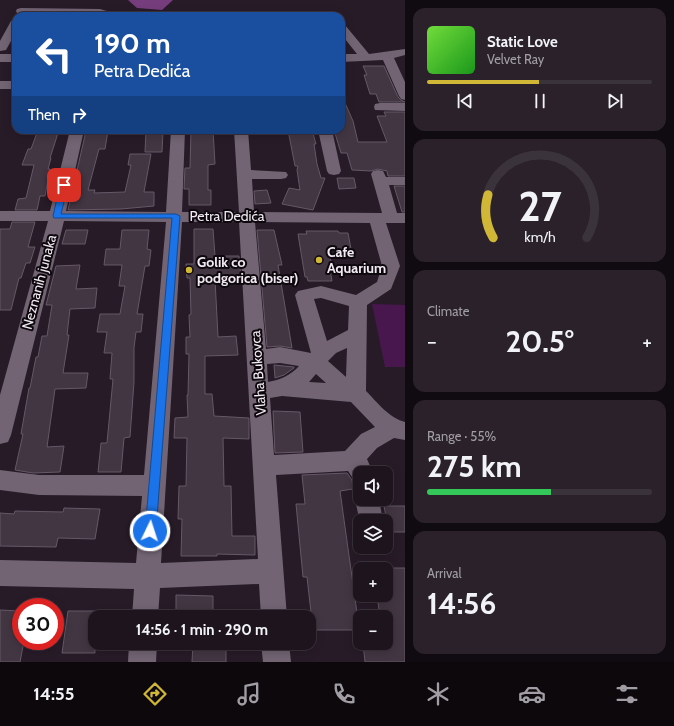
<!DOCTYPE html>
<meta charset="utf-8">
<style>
:root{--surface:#1d141e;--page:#2a212b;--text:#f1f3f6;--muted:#a09ea4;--line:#3b333c;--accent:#d1b736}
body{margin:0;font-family:Cabin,sans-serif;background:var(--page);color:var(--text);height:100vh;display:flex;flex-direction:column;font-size:15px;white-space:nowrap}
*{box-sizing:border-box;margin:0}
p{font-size:13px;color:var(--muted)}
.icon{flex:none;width:22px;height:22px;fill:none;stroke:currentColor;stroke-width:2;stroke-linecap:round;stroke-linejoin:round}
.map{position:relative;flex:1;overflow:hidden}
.sheet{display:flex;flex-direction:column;gap:8px;padding:8px;background:#100b10;width:269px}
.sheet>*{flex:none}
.top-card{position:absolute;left:12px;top:12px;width:333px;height:122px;border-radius:12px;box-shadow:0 2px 10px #0003,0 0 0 1px var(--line);background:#1a4fa0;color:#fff;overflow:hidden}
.tools{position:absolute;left:353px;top:466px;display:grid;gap:8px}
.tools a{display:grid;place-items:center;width:40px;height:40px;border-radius:8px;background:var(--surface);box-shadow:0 2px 10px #0003,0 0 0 1px var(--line);font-size:20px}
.speed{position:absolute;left:12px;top:598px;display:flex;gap:8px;font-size:20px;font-weight:700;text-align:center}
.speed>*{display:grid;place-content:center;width:52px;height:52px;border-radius:50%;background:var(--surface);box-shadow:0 2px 10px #0003,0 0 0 1px var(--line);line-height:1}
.speed .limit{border:6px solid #d22;background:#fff;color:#111}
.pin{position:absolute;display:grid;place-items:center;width:34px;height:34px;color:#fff;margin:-17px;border-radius:8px;box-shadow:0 2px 6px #0006}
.me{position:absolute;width:44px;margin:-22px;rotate:4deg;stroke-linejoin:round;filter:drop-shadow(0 0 3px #0008)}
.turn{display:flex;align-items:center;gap:14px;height:84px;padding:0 16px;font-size:18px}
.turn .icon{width:52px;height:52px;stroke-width:2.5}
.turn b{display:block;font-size:28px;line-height:34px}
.then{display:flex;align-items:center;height:38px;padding:0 16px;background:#0003;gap:8px;font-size:15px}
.big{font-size:30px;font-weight:700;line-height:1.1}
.sheet .widget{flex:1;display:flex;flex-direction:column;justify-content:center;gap:6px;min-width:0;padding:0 14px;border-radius:12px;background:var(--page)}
.sheet .dial{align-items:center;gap:0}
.dial svg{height:104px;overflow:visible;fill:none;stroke:var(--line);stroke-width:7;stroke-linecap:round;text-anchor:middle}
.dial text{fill:var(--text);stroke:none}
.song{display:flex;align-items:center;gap:12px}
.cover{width:48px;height:48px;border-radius:6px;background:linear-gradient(135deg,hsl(100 70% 55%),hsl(120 70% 35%))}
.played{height:4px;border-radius:2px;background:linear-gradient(90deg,var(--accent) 50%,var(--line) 50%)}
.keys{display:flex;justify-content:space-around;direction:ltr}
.heat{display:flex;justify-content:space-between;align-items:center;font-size:22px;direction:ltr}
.charge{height:6px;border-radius:3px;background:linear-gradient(90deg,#34c759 55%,var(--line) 0)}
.trip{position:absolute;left:88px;top:610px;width:228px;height:40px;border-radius:12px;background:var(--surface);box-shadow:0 2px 10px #0003,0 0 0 1px var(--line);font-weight:700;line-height:40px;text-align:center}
.dock{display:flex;height:64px;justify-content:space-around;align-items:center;background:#0c080c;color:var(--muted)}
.dock .icon{width:28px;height:28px}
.dock .current{color:var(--accent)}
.dock b{font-size:18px;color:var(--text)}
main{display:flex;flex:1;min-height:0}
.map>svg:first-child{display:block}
</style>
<main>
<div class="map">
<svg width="405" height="662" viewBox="0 0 405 662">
<rect width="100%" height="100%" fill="#271b28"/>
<!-- green -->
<path fill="#48174e" d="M372,304L405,305V367H385Z"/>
<!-- forest -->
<path fill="#763d7d" d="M128,0H173L162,10L137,8Z"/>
<!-- building -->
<path fill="#423643" stroke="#665867" d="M363,66H384L398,97L401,100L405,102H379L376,94H370L364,75H367Z
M341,94L353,121L358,142H387L377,116H386L384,112H405V176H388L387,171L378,169L371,171L352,170L347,153H341L334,130H341Z
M38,130H59L50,158H51L48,169H50L45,196H40L37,210H15L18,199L26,198L34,165H22L28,149H31Z
M191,130H213L215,164L208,165V190H211V205H189V189H184L185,168H190Z
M288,130H312L316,144H314L317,164L321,178H325L313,210L282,204L289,188L300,190L297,170L298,166H295Z
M86,131H108L105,149H99L88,190H95L94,193L125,192L131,165H128L130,154H151L144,192H154V206L121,209L68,210Z
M146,131H163L162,152H145Z
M337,178H354L356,188L339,189Z
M394,186H405V212H402Z
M267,190L271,203L255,204L254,191Z
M12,222H35L28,247H35L30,263H26L21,278H19L11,310H0V229H10Z
M194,229H213L215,256H239L241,278L215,279L218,337L236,336L238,355L205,356V394H212L214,416L249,418V439L223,438L224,486H231L232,536H255V555L217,554V556H181L182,519H178L179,486H186L187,438H174L175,418L188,417L187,395H188L189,354H186V337H190L189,315L191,314L190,278H187L186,264H194Z
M66,230H88L85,244H62Z
M122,230H149L147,249L151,250L149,266H145L137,314H143L141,332H136L134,348V382L130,437L124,438L121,472H98L101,443H107L113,379H110L112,353H104L107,332H97L100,314H120L125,286H119L122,265H104L106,249H120Z
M257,230H274L282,265H278L292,348L280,346L267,347Z
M306,231H338L339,233H348L351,249H328L333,270H330L332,281H308L307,277H305L298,234H307Z
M80,265L76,289L97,288L95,308L70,309L67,335H69L63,373H88L86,388L55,389L47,447L64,446L60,472L33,473L15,470L23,434H21L29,388H30L36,357H38L42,336H47L52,305H46L56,266Z
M274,365L294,367V368L284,375L275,378Z
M273,411L300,412L303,452L275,453Z
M347,473L352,480L353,489L340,491L357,613H360V630H313L307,577H303L296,504H305L302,475Z
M384,506H405V532H389Z
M64,508L100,509L95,539L58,538L56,547L0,546V513L14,514L15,511L63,512Z
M386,568H405V662H365L363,643H386V617H380L377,595H386Z
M176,595L213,596V617H176Z
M0,610L21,611V641H24L20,662H0Z
M68,611H95V653H62Z
M193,643H226V662H192Z"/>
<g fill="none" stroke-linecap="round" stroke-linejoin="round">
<!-- minor -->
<path fill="#726473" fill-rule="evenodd" d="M21,8L100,9L110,12L111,14L110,16H100L17,13L16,11L17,9Z
M182,11L186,12L187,16H177L178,12Z
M16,18V32L6,50L0,51V41L11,21Z
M341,24L345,25L369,54L405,49V55L394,58L405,82V100L401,99L399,96L383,60L341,62V54H357L341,34Z
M0,54H16V62H0Z
M0,81H16V89H0Z
M380,103H405V111L375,110L374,107L375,104Z
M70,130H84L66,211L166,212L171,130H185L182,212H239L234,130H248L251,170L286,172L288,175L286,178L281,179H252L254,212L382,213L371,174L373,171L378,170L383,171L386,177H405V185H389L397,213H405V223H386L400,266L391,289L367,305L366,391C377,402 389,418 405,422V440L394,438L377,448L367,459L373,473H360V482L354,480L348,471L276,475L287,617H261L259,584L160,588L158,617H132L134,589L0,586V560L136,563L142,496L39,495L0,490V470L39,475H144L166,222L64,221L11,435L8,442L0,444V395L48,221H0V211H50ZM182,222H239L258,559L161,563ZM255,222L370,223L382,266L377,282L356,295L321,286L298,291L295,295L311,353L280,347L266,349ZM321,298L349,306L348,330L327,341L314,299ZM347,348L346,377L328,361L336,353ZM280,363L299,366C291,375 280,380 268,382L267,364ZM316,374L326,383L309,382ZM282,396L351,402L375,427L361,434L345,451L274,455L270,398Z
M318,130H332L341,171L339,174L334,175L329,174L327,171Z
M359,491H360V499H379L383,521H360V523L355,499Z
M129,643H157L156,662H128Z
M261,643H289L291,662H263Z"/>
</g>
<!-- route -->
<path fill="#1a73e8" stroke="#114b97" d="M64,183L68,185L61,214H176L180,216L156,531L155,535L150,536L146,535L145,531L172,218H54L53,216L60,185Z"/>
<!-- markers -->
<g fill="#d1b736" stroke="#0d080d" stroke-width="1.5">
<circle cx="319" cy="260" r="4"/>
<circle cx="189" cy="270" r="4"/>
</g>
<g text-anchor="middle" stroke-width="4" stroke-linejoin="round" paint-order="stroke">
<!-- street labels -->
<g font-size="14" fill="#f2eaf2" stroke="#0d080d">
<text x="227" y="221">Petra Dedića</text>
<text transform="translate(39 282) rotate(-75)" y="5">Neznanih junaka</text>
<text transform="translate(258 373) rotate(-94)" y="5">Vlaha Bukovca</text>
</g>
<!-- poi labels -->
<g font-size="14" font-weight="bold" fill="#f2eaf2" stroke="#0d080d" text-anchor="start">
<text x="327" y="257">Cafe<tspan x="327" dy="16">Aquarium</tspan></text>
<text x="197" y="267">Golik co<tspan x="197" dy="16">podgorica (biser)</tspan></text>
</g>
</g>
</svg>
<div class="tools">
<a><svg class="icon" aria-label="sound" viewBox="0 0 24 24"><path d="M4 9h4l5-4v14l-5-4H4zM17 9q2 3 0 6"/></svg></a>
<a><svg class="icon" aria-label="layers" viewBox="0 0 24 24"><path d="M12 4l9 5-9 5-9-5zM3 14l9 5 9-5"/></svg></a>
<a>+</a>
<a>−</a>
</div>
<div class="speed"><div class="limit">30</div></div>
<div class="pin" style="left:64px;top:185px;background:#d93025"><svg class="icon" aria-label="arrive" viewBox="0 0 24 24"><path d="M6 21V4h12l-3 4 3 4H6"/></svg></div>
<svg class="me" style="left:150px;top:531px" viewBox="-20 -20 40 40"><circle r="17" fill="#1a73e8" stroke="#fff" stroke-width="3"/><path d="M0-11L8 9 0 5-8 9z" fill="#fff"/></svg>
<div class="trip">14:56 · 1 min · 290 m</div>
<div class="top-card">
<div class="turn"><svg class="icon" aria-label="left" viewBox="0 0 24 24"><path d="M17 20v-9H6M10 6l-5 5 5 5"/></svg><div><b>190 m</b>Petra Dedića</div></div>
<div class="then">Then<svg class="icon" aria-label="right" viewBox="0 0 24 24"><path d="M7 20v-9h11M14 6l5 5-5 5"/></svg></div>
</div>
</div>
<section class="sheet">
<div class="widget">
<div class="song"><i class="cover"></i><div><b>Static Love</b><p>Velvet Ray</p></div></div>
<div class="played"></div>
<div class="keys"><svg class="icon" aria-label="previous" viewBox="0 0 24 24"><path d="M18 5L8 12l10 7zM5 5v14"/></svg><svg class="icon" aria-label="pause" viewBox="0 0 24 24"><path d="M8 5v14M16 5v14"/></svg><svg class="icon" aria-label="next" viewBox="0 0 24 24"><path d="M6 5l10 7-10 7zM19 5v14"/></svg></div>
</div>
<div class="widget dial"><svg viewBox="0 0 100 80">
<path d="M14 69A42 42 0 1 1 86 69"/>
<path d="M14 69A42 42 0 0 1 10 36" stroke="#d1b736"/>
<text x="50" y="56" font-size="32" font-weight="700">27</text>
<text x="50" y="72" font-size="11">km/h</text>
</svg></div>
<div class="widget"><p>Climate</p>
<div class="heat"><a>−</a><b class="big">20.5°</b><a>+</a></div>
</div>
<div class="widget"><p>Range · 55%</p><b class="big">275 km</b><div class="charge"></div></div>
<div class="widget"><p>Arrival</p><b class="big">14:56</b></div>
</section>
</main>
<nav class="dock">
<b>14:55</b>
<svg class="icon current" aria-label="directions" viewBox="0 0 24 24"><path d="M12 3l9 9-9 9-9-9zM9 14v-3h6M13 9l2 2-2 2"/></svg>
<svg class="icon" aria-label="music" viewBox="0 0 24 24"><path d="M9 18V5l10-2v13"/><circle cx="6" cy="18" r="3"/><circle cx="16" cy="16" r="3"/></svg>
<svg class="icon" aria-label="phone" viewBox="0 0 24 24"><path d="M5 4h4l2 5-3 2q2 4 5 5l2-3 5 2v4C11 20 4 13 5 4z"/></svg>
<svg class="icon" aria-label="climate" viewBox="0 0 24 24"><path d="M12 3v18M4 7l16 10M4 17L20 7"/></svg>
<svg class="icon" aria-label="car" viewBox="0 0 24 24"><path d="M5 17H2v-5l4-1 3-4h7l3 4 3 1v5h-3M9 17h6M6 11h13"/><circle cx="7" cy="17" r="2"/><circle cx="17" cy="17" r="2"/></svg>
<svg class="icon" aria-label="filters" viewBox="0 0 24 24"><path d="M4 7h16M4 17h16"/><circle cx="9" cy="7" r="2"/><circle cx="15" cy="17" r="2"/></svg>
</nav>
